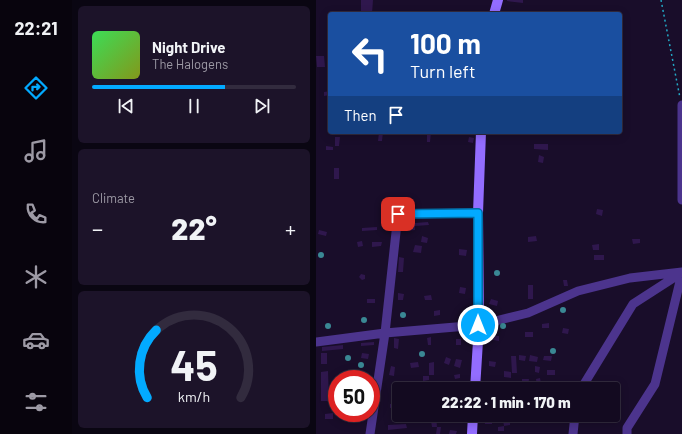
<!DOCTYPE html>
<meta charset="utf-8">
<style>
:root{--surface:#130a20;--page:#1c1329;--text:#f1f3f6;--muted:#9d9aa5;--line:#322b3e;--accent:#02aaff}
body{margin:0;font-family:Barlow,sans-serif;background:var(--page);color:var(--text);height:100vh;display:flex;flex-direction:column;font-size:15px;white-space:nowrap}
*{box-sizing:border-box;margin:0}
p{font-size:13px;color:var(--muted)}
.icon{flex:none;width:22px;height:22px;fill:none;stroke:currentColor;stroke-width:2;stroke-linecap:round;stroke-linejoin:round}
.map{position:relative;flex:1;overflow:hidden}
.panel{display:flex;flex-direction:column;gap:6px;padding:6px;background:#0a0612;width:244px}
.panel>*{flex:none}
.banner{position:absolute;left:12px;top:12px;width:294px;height:122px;border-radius:4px;box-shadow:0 2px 10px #0003,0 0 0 1px var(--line);background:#1a4fa0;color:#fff;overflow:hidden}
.speed{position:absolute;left:12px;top:370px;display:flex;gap:8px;font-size:20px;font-weight:700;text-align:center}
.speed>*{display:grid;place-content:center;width:52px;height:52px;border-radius:50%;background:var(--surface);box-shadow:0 2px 10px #0003,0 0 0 1px var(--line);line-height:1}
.speed .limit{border:6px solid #d22;background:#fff;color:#111}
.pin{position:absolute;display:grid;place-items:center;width:34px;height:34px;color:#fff;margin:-17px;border-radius:8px;box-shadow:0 2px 6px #0006}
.me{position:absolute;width:44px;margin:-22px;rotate:0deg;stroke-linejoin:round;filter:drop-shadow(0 0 3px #0008)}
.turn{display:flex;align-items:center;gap:14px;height:84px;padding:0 16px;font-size:18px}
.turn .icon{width:52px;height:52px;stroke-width:2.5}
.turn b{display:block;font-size:28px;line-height:34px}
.then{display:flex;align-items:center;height:38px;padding:0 16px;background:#0003;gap:8px;font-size:15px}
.big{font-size:30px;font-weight:800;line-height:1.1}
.panel .card{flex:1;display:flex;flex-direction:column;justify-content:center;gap:6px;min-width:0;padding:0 14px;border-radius:6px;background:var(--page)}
.panel .dial{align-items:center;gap:0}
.dial svg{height:104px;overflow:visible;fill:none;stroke:var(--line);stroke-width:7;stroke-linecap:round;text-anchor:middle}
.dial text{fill:var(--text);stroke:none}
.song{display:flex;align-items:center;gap:12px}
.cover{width:48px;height:48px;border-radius:6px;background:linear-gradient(135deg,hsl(130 70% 55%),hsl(70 70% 35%))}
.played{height:4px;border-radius:2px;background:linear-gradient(90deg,var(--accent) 65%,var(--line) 65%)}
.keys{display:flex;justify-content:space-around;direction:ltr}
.heat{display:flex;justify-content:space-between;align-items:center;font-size:22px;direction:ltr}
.trip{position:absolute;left:76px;top:382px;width:228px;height:40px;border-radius:4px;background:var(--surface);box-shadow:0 2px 10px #0003,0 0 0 1px var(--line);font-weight:800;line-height:40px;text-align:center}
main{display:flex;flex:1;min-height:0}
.dock{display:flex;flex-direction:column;width:72px;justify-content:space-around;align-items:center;background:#08040d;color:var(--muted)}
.dock .icon{width:28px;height:28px}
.dock .selected{color:var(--accent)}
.dock b{font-size:18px;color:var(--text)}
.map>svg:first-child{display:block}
</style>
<main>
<nav class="dock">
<b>22:21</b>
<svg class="icon selected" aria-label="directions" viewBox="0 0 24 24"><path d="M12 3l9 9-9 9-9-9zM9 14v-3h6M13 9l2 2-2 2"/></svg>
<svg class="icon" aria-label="music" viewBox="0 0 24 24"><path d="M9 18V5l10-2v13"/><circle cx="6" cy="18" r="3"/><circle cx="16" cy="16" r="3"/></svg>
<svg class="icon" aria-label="phone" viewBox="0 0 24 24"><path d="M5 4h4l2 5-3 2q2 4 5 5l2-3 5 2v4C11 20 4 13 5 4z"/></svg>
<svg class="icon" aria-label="climate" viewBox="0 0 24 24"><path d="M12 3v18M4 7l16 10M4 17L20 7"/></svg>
<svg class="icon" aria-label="car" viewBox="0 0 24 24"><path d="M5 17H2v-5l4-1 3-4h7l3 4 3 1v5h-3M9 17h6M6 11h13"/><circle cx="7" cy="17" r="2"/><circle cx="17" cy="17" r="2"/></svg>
<svg class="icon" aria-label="filters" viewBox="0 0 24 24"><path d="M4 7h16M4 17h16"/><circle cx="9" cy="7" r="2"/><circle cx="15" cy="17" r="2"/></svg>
</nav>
<section class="panel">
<div class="card">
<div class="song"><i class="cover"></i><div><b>Night Drive</b><p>The Halogens</p></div></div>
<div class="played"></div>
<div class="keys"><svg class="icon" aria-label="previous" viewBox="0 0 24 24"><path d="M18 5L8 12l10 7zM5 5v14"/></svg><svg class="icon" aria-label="pause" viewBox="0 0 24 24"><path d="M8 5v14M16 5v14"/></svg><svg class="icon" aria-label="next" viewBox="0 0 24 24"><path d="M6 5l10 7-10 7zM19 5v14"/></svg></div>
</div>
<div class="card"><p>Climate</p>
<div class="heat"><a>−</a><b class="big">22°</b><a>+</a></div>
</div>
<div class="card dial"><svg viewBox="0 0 100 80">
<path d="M14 69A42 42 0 1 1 86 69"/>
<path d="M14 69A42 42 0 0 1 21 17" stroke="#02aaff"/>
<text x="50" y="56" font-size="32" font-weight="700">45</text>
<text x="50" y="72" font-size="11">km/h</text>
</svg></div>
</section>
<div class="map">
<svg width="366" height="434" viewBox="0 0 366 434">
<rect width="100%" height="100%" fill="#190d2a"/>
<!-- building -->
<path fill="#2f174d" d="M45,0H57L56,14H45Z
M191,0H207V3L191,1Z
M0,56H8L9,67H1Z
M14,91V95L8,96V92Z
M63,132H67L66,141H62Z
M111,132H115L114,142H111Z
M19,137H24L23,146H19Z
M153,137L158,138L157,143L152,142Z
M218,144H232V150L218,149Z
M10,146L17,147V150H10Z
M223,155L228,157L227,163L222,162Z
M18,168H23V179H18Z
M281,209L287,210L286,216L280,214Z
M112,222L113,225L99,226V230L90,231V227H87L86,224Z
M61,227V230L46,231V228Z
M3,230L11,232L10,236L2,234Z
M106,236L112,238L111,243L105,242Z
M220,236L221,241L212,242V237Z
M316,239H324V243L317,244Z
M46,241L47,246L42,247L41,242Z
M56,242H66L65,246L56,247Z
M283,244V250H277L276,245Z
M99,245L106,246L105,253L97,252Z
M143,249L151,250L150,256L143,255Z
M278,255H288V260H278Z
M83,257L88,258L87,272H82Z
M45,274L49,275V279L46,280L43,277Z
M247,280H251L252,286H248Z
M212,285H217V299H212Z
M144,287L150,288L149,294L143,293Z
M82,293L88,294L87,300H82Z
M115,295L116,300H109L108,296Z
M51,299H59V303H51Z
M175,299L182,301L181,306L173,304Z
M124,310V315L118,316V311Z
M233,323V328H226V324Z
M247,328L253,329L252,334L246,333Z
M209,332H217V337H209Z
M177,336H183V341L177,340Z
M115,337V345H112L111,338Z
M78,338L83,339L82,349L78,348Z
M140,339H145V345H140Z
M58,342V345L45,346V343Z
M27,345V349L6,351V347Z
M5,353H11V364H5Z
M46,353L53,354L52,359L45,358Z
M203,355L210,356L209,361L203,360Z
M214,355L222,357L221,362L213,361Z
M195,356H200L201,373H196Z
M228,356H236L235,361L227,360Z
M130,357L135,359L133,365L128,363Z
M140,359L146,360L144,368L138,366Z
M173,361L180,362L179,367L173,366Z
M102,362L103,367L95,368L94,363Z
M118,362V375H113V363Z
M75,366L79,367L78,376L73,375Z
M219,366L224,367L223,373L219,372Z
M231,370H239V375H231Z
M12,371L13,401H5V372Z
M188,371L195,372V378L188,377Z
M144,374V378L139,379L138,375Z
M41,376L44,379H23V378Z
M107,376H113V380L107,381Z
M224,378L226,389H221L220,379Z
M206,379H213L212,386H206Z
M98,383H104L103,389H98Z
M184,383H191V388L184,387Z
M83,403V407L74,408V404Z
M17,413V419H9V414Z
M111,415H120L121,427H116L115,421H111Z
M168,420H176V424H169Z
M187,420H194V425L188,426Z
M90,424L91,428L72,430V425Z
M188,426V431H182V427Z
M121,427H125L124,434H120Z
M134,430L141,431L140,434H133Z"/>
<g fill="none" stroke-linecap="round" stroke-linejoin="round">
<!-- path -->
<path stroke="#23a9c6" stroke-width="1.5" stroke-dasharray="2 3" stroke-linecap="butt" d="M345,0L364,98"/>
<!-- street -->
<path stroke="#4c348d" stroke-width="9" d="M366,105V200
M0,342L69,333L163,325L212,313L262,291L314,278L366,272
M265,389L317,304L365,273
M54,434L69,333L82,214L162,213
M257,434L259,415
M311,434V428L339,384L366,273"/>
<!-- secondary -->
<path stroke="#936dff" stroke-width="10" d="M178,14L182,0
M159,389L163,325L162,213L165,132
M156,434L157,415"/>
</g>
<!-- trees -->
<g fill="#3a8894">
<circle cx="5" cy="255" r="3"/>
<circle cx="181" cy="273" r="3"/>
<circle cx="247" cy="310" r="3"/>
<circle cx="87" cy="315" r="3"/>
<circle cx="48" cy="320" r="3"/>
<circle cx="12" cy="326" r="3"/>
<circle cx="187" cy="326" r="3"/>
<circle cx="237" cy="351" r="3"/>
<circle cx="106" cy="354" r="3"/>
<circle cx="32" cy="358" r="3"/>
<circle cx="45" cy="365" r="3"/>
<circle cx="16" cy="392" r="3"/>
<circle cx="29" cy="417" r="3"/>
<circle cx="128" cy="419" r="3"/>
</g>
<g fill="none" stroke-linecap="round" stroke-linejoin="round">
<!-- route casing -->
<g stroke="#016ea6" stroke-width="10">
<path id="route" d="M82,214L162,213V325"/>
</g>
<!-- route -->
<use href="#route" stroke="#02aaff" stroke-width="7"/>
</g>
</svg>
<div class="speed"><div class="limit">50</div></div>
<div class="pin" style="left:82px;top:214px;background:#d93025"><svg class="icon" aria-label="arrive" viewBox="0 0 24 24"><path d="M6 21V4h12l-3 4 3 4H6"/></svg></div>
<svg class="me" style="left:162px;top:325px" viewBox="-20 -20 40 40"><circle r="17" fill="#02aaff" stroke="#fff" stroke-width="3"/><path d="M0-11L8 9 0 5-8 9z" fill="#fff"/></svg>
<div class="trip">22:22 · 1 min · 170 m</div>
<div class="banner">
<div class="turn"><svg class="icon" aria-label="left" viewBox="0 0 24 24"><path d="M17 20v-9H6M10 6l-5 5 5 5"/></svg><div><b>100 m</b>Turn left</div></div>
<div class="then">Then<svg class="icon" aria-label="arrive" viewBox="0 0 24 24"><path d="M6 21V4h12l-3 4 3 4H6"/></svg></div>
</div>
</div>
</main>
